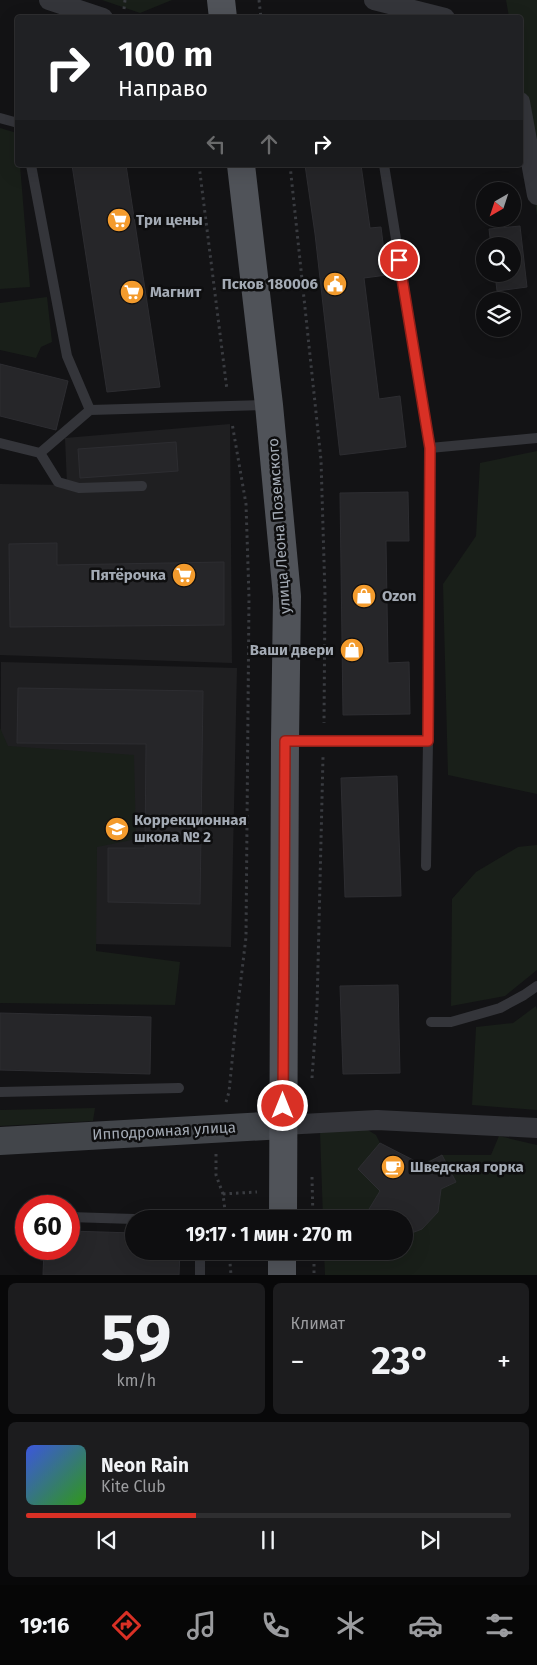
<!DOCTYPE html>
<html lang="ru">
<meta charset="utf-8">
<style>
:root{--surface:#0e0e10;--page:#1c1c1e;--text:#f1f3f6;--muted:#9b9c9f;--line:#2e2e30;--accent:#d93025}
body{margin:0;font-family:"Fira Sans",sans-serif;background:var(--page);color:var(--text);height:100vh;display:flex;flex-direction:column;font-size:19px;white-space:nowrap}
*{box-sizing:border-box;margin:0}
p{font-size:16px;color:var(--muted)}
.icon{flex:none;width:28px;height:28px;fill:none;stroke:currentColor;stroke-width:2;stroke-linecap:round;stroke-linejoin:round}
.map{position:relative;height:1275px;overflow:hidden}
.details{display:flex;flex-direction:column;gap:8px;padding:8px;background:#080809;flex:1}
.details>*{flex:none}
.hud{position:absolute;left:15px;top:15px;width:508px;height:152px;border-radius:5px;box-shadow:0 5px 20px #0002,0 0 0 1px var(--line);background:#202124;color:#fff;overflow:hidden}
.needle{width:32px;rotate:219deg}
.buttons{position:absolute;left:476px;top:182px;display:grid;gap:10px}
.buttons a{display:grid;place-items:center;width:45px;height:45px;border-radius:50%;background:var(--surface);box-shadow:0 5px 20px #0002,0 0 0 1px var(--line);font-size:25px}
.speed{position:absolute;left:15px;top:1195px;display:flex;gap:10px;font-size:25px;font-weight:700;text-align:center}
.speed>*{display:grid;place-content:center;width:65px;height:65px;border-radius:50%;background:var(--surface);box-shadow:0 5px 20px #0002,0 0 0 1px var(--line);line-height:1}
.speed .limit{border:8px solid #d22;background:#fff;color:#111}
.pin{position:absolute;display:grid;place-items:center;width:42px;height:42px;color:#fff;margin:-21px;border:2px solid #fff;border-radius:50%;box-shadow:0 1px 5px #0007}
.me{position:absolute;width:55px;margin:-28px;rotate:0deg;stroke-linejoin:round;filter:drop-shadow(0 0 4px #0008)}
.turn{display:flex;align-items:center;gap:18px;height:105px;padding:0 20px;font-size:22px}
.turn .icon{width:65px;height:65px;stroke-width:2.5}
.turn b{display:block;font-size:35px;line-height:42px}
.lanes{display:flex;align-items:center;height:48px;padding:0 20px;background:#0003;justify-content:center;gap:25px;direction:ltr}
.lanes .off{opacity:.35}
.big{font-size:38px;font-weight:700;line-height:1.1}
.details .tile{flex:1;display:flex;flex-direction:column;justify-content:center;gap:8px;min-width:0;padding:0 18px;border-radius:8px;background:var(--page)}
.details .dial{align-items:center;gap:0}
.dial b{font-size:65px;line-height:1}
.song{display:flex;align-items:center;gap:15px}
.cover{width:60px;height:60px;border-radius:8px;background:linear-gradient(135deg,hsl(230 70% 55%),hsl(110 70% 35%))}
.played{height:5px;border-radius:2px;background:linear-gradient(90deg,var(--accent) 35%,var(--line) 35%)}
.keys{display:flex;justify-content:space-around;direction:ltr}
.heat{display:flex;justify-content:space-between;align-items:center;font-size:28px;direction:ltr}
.details .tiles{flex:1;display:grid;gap:8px;grid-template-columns:1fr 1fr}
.tile:last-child{grid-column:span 2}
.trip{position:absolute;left:125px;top:1210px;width:288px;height:50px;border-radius:25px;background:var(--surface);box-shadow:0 5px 20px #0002,0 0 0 1px var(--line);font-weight:700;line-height:50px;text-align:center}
.tabs{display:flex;height:80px;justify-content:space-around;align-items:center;background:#060606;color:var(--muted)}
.tabs .icon{width:35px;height:35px}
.tabs .on{color:var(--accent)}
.tabs b{font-size:22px;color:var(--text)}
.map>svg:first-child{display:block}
</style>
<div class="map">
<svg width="537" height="1275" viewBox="0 0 537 1275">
<rect width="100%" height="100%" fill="#131315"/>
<!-- built -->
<path fill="#1f1f21" d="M230,424L232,663L0,655V484L67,485L65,438Z
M1,662L237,668L231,947L0,942Z"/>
<!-- green -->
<path fill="#191f19" d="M102,0H172L140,13Z
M506,0H537V216L520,97V18L509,17Z
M0,128L17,133L18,165H20L30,287L0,289Z
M47,297L52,342L41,347L36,358L0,350V303Z
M537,451V794L448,775L443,584L476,536L480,463Z
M0,728L8,746L134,755L136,839L97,847L96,951L180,962L175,1005L0,1003Z
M537,845V970L505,996L451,1006L452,899L476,872L518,847Z
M536,1006L537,1010V1110L472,1105L476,1027L513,1023Z
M95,1108L93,1121L0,1126V1110Z
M363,1127L376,1135L380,1143L420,1164L442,1155H491L499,1136L537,1145V1275H325L324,1251H404V1219H323L320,1131Z"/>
<!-- building -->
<path fill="#262629" stroke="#2d2d31" d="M72,165H126L160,387L107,392Z
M305,165H361L370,228L381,227L387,275L364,278L379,399L400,396L406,447L340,455L315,234Z
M520,226L527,287L497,291L495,274H512V246H491L489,229Z
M0,364L68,381L56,430L0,416Z
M176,442L178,471L80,478L78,449Z
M408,492L409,541H386L388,663L409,662L410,714L343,715L340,493Z
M57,543V565L224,562V625L10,627L9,544Z
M18,688L203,691L200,904L108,902V848H145L146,744L17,743Z
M397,776L401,896L345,897L341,778Z
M398,985L400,1073L343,1074L340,986Z
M0,1013L151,1017L150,1074L0,1070Z
M380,1143L423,1165L442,1155L456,1182L441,1189L438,1212L422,1229L404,1236V1219H363L380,1191L358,1169Z
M69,1231L134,1233V1251H180L179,1275H43L44,1249H69Z"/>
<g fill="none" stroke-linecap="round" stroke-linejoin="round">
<!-- path -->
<path stroke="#3a3c41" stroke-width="3" stroke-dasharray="2.5 4" stroke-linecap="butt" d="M259,0L261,18
M124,9L125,0
M199,165L227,390
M290,165L321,460L325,594L324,723
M312,1078L317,1007L323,757
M226,1102L229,1092L236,1021L246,937L249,597L246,504L232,423
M216,1154V1175L223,1194L226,1219
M312,1177L313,1219
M223,1194L257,1192
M229,1251L231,1275
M314,1251V1275"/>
<!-- service -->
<path stroke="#34353a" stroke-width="10" d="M0,118L18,123
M31,165L67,356L90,410L268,405
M384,165L430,448L428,741L426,866
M0,443L40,453L90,410
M430,448L537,438
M40,453L58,482L79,488L142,486
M287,741H428
M431,1022H451L500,1008L524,995L537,986
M0,1092L179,1088
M69,1217L134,1219
M200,1275V1251"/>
<!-- minor -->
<path stroke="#34353a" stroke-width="20" d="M49,0L103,18
M374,0L445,18
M520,102L537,195
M283,1125L377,1120L537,1128"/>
<!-- secondary -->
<path stroke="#42454a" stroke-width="28" d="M0,1141L283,1125"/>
<!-- primary -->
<path stroke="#505359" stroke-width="28" d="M221,0L223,18
M241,165L269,405L287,596L285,741L283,1219
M282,1275V1251"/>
</g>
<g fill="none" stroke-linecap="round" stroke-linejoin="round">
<!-- route casing -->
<g stroke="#8d1f18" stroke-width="12">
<path id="route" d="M283,1106L285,741H428L430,448L399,260"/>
</g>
<!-- route -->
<use href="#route" stroke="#d93025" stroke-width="9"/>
</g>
<!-- icons -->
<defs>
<g id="supermarket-disc" transform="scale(1.25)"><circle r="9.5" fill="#f39b2d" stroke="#0e0e0f"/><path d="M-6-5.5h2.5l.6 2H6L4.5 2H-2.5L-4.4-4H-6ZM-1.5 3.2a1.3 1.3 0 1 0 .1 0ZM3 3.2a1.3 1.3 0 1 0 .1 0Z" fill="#fff"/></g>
<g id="civic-disc" transform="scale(1.25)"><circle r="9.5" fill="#f39b2d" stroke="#0e0e0f"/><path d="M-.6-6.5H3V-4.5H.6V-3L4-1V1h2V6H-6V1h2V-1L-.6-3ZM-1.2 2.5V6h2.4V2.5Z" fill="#fff"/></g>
<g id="shop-disc" transform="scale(1.25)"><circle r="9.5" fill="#f39b2d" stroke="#0e0e0f"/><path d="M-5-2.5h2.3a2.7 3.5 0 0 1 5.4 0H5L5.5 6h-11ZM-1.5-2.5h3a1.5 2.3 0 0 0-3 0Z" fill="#fff"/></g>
<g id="school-disc" transform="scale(1.25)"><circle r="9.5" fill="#f39b2d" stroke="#0e0e0f"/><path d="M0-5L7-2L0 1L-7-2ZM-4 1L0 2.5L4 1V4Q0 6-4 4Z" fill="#fff"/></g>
<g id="cafe-disc" transform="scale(1.25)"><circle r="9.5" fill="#f39b2d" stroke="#0e0e0f"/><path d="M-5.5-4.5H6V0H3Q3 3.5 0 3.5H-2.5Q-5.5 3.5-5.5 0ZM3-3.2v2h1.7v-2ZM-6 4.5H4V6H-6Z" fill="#fff"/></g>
</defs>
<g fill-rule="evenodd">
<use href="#supermarket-disc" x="119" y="220"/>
<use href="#civic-disc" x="335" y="284"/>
<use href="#supermarket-disc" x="132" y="292"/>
<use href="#supermarket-disc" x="184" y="575"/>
<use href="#shop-disc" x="364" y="596"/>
<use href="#shop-disc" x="352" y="650"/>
<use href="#school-disc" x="117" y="829"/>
<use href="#cafe-disc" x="393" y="1167"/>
</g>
<g text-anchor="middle" stroke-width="5" stroke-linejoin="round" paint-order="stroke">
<!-- poi labels -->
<g font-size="15" font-weight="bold" fill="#a4abb5" stroke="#0e0e0f" text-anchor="start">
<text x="136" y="225">Три цены</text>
<text x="318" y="289" text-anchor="end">Псков 180006</text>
<text x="150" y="297">Магнит</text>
<text x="166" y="580" text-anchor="end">Пятёрочка</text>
<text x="382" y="601">Ozon</text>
<text x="334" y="655" text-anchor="end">Ваши двери</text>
<text x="134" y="825">Коррекционная<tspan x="134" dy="17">школа № 2</tspan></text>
<text x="410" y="1172">Шведская горка</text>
</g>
<!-- street labels -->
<g font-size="15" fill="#a4abb5" stroke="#0e0e0f">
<text transform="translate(279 526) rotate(-94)" y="5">улица Леона Поземского</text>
<text transform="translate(164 1131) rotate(-3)" y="5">Ипподромная улица</text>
</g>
</g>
</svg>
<div class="buttons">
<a><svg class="needle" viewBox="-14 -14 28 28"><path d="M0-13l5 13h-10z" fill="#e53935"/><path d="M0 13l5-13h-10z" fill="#9b9c9f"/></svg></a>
<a><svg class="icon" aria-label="search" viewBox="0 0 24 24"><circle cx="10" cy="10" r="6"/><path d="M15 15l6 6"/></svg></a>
<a><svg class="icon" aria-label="layers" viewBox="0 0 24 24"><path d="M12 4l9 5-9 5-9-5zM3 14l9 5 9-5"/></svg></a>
</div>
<div class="speed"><div class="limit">60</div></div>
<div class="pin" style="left:399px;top:260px;background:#d93025"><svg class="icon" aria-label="arrive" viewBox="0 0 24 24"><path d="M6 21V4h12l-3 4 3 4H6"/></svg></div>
<svg class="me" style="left:283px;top:1106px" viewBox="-20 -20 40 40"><circle r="17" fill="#d93025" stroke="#fff" stroke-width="3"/><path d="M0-11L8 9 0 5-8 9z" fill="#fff"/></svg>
<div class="trip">19:17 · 1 мин · 270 m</div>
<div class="hud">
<div class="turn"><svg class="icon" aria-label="right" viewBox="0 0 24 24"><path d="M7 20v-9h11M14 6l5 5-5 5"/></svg><div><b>100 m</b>Направо</div></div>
<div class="lanes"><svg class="icon off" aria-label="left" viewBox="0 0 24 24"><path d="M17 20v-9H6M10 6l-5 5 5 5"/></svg><svg class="icon off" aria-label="ahead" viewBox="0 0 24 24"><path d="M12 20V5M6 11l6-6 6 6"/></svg><svg class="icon" aria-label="right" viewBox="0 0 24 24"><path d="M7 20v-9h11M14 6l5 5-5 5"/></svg></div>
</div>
</div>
<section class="details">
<div class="tiles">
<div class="tile dial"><b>59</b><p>km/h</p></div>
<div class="tile"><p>Климат</p>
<div class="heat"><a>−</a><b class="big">23°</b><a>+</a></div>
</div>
<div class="tile">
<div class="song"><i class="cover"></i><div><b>Neon Rain</b><p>Kite Club</p></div></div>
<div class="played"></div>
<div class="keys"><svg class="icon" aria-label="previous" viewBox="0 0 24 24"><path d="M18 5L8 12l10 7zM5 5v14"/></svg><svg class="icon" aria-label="pause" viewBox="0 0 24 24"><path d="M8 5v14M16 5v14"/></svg><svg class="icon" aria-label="next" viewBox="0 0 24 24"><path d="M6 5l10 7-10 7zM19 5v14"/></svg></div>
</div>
</div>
</section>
<nav class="tabs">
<b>19:16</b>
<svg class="icon on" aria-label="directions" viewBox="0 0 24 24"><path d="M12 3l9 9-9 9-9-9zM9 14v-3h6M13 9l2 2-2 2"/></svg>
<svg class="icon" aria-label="music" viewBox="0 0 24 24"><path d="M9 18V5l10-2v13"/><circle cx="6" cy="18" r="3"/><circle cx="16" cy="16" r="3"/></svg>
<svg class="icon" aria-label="phone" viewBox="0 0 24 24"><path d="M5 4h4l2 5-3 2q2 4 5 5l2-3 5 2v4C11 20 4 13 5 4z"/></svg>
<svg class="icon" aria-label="climate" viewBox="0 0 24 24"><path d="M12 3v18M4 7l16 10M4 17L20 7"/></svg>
<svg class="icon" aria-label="car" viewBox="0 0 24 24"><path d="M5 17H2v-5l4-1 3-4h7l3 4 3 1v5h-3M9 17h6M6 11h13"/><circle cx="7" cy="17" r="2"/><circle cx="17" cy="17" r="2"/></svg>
<svg class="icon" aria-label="filters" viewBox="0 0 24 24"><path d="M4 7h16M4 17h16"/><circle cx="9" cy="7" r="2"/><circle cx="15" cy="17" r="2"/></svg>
</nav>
